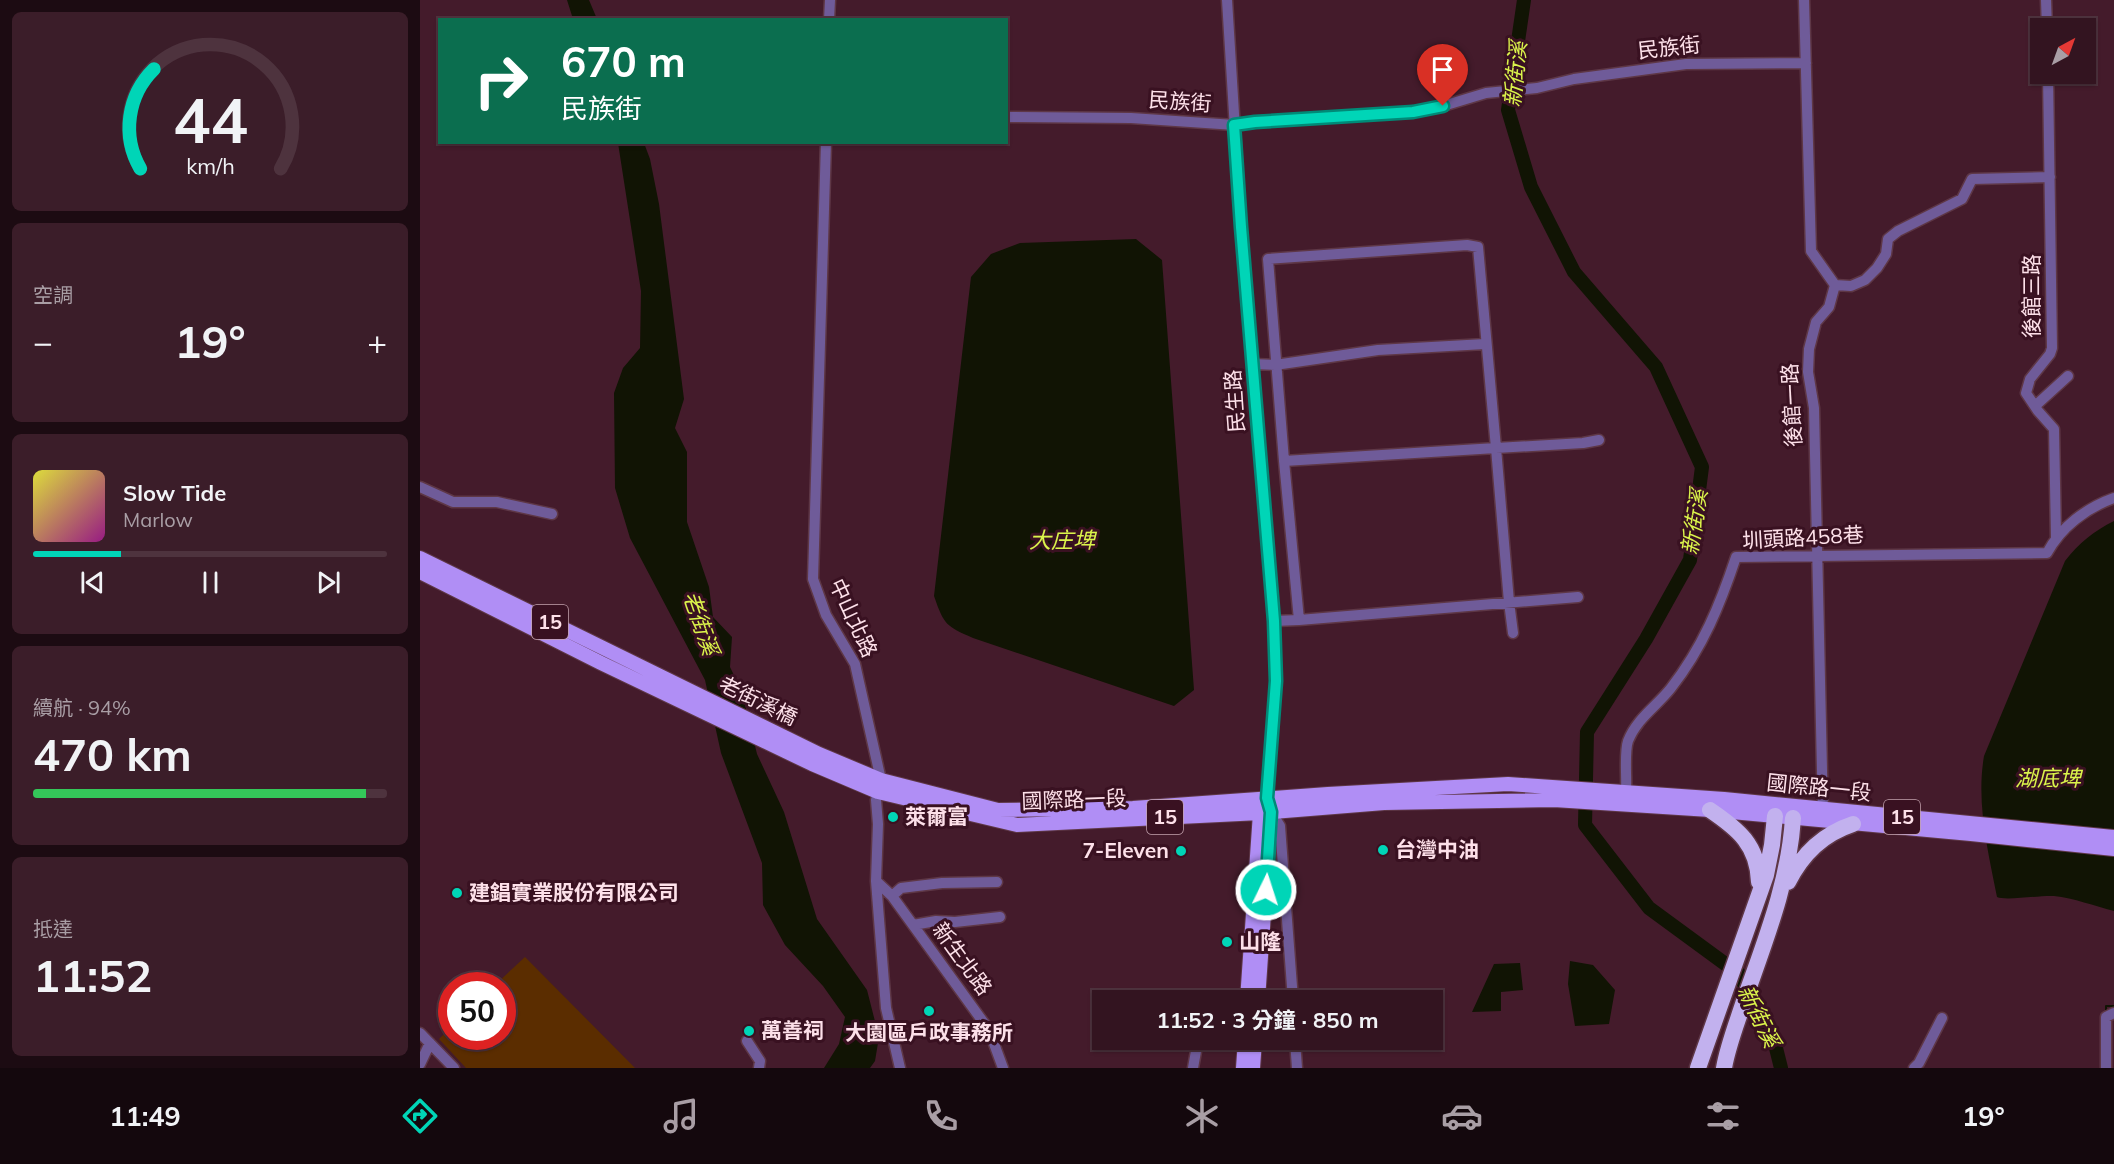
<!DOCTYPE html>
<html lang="zh-TW">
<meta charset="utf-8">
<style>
:root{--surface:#331420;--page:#3b1d29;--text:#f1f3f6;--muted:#a99ea5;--line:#4e333e;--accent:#00d5b7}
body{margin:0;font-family:Mulish,"Noto Sans TC",sans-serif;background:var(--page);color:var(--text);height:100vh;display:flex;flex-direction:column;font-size:22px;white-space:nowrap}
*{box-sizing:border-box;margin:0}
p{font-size:20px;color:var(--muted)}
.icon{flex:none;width:33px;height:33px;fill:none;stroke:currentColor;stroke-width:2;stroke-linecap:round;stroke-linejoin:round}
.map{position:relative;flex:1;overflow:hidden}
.drawer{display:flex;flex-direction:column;gap:12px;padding:12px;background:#1c0b12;width:420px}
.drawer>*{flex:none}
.banner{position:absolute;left:18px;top:18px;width:570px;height:126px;border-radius:0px;box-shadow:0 2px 4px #0004,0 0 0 2px var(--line);background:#0b6e4f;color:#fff;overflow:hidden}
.needle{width:39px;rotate:41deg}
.buttons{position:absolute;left:1610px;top:18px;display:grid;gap:12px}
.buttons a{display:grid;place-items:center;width:66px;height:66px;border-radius:0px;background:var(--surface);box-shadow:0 2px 4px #0004,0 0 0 2px var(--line);font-size:30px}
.speed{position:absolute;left:18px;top:972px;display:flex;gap:12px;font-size:30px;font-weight:700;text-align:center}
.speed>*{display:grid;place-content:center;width:78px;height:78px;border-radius:50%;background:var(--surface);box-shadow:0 2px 4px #0004,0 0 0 2px var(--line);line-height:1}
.speed .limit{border:9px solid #d22;background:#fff;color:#111}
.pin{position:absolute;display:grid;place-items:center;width:51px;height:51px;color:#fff;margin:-62px -26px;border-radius:50% 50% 50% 0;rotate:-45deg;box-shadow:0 0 6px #0007}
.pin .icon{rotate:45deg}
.me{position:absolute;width:66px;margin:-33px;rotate:4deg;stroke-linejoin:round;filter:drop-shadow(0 0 4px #0008)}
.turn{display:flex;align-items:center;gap:21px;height:126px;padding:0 24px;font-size:27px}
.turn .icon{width:78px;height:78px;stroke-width:2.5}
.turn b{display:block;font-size:42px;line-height:51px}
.big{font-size:45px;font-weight:700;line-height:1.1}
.drawer .card{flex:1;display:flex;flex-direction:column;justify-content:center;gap:9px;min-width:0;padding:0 21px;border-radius:9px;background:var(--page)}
.drawer .dial{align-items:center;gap:0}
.dial svg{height:156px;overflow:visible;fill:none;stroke:var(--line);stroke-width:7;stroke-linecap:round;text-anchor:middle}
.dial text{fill:var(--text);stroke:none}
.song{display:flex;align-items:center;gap:18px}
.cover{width:72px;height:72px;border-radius:9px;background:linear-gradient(135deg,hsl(60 70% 55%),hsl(310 70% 35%))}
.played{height:6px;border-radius:3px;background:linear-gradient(90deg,var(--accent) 25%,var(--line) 25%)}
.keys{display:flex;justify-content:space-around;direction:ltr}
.heat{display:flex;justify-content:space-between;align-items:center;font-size:33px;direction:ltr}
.charge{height:9px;border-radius:4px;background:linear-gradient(90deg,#34c759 94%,var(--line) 0)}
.trip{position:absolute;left:672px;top:990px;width:351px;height:60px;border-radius:0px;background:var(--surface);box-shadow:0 2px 4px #0004,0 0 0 2px var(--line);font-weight:700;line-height:60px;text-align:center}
.tabs{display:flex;height:96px;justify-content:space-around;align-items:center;background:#14080d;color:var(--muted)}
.tabs .icon{width:42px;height:42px}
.tabs .selected{color:var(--accent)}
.tabs b{font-size:27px;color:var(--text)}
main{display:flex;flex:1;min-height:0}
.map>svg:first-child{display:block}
</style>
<main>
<section class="drawer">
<div class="card dial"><svg viewBox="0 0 100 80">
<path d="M14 69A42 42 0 1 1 86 69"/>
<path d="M14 69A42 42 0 0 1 21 18" stroke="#00d5b7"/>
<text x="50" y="56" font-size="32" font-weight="700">44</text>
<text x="50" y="72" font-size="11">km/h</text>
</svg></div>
<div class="card"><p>空調</p>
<div class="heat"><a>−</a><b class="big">19°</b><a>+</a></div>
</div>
<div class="card">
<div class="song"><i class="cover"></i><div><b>Slow Tide</b><p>Marlow</p></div></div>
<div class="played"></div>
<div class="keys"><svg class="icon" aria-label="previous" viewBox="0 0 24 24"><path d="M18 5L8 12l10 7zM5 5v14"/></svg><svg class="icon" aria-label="pause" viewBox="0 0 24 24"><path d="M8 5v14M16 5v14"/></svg><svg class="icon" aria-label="next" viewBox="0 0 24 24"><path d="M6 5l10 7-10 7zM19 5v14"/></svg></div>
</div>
<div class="card"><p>續航 · 94%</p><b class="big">470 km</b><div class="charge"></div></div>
<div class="card"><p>抵達</p><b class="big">11:52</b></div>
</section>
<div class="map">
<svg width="1694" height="1068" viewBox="0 0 1694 1068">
<rect width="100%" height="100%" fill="#441b2b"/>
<!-- green -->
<path fill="#5b2d00" d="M105,957L215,1068H46L19,1039L31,1027L32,1036H82V986L75,985Z"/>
<!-- water -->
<path fill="#111404" d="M147,0H169L177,19H153Z
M198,143H224L230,159L239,204L264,399L255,428L267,452V522L289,587L293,617L312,637L310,667L322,692L337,754L364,812L397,919L447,990L459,1037L455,1061L450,1068H404L419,1044L425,1017L403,986L365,945L343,905L342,863L301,753L285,680L210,538L195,488L194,393L203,368L220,348L221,291Z
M716,239L742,260L774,690L754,706L553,638C526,626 524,625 514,596L551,277L571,254L600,243Z
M1694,521V911C1674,906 1654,898 1634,896C1620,895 1586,901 1577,897C1568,851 1556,803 1564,756L1645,561C1659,543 1674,531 1694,521Z
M1150,961L1173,965L1195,990L1189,1024L1155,1026L1148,984Z
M1100,963L1103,990L1081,992V1011L1052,1012L1074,964Z"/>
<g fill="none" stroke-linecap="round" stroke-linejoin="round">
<!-- stream -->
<path stroke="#111404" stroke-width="2" d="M1686,1012V1006H1694"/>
<!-- river -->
<path stroke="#111404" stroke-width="14" d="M1104,0L1088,110L1111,187L1154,272L1236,367L1282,467L1270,560L1226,639L1167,732L1165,825L1229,908L1319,974L1354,1040L1361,1068"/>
<!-- minor casing -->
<g stroke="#5e3746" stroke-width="13">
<path id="minor" d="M807,0L821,227L854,621L856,681L847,799
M1384,0L1391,251L1415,285L1409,307L1396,322L1389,349L1388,372L1394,408L1403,816
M1626,0L1627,28
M409,20L410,0
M1628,74L1632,348L1630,354L1610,379L1606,393L1618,411L1634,429L1636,537
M586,117L711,118L815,125L835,122L993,112L1023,106L1066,93L1117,88L1154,79L1266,64L1386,63
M406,142L393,579L406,615L435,664L461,780L456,800L458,824L456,881L466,1008L480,1068
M1047,245L1058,247L1076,448L864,461L848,259Z
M1415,285L1431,286L1445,280L1457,268L1466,254L1468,239L1478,231L1542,199L1552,179L1630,177
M833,364L855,365L958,350L1065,344
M1615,406L1648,376
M864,461L879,620L1158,597
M0,487L33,502H77L132,514
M854,621L879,620
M1093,633L1089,602L1076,448L1163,443L1179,440
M1206,791C1207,778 1204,753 1208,741C1217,718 1237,706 1251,688C1283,647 1300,605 1316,557L1627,553C1641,527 1666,508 1694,498
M851,812L860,826L873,1000
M456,881L472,896L569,1030L583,1068
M472,896L481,888L522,883L577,882
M493,925L516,921L535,922L580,917
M786,1000L787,995
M0,1033L34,1068
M875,1040L877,1068
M327,1041L340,1061L339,1068
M0,1064L10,1043
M773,1068L778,1040
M1494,1068L1499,1063L1522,1018
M1686,1068V1017L1694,1013"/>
</g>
<!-- major casing -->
<g stroke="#5e3746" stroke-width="16">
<path id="major" d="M0,558L399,754L461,780L578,810L713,808L908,794L1088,784L1304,799L1694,837
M0,572L181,663L392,764L458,792L597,825L840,813L964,803L1134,800L1290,810L1551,834L1694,849
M827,1000L840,813L843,806
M838,1000L851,812L848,803
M823,1068L825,1040
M833,1068L835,1040"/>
</g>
<!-- highway casing -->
<g stroke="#5e3746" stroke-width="19">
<path id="highway" d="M1290,810C1318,829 1338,845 1339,882
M1368,882C1383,853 1403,834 1433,824
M1278,1068L1346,875L1352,845L1355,816
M1304,1068C1308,1045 1317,1023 1324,1001C1345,941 1369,882 1373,818"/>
</g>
<!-- minor -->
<use href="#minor" stroke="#6f5b99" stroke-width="10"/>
<!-- major -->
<use href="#major" stroke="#b08ef5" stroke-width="14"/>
<!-- highway -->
<use href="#highway" stroke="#c2b1ee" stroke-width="16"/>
</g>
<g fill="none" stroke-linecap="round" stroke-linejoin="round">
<!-- route casing -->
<g stroke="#008a77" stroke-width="15">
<path id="route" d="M846,890L851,812L847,798L856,681L854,621L821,227L814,125L835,122L993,112L1023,106"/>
</g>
<!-- route -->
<use href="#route" stroke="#00d5b7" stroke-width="10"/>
</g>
<!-- markers -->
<g fill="#00d5b7" stroke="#391121" stroke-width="2">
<circle cx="473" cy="817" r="6"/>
<circle cx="963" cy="850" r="6"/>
<circle cx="761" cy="851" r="6"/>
<circle cx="37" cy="893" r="6"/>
<circle cx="807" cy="942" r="6"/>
<circle cx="509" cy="1011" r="6"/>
<circle cx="329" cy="1031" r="6"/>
</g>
<g text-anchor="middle" stroke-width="6" stroke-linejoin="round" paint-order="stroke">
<!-- shield labels -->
<g fill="#391121" stroke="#c2a2ad" stroke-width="1.5">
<rect x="112" y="605" width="36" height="34" rx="4.5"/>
<rect x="727" y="800" width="36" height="34" rx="4.5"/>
<rect x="1464" y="800" width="36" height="34" rx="4.5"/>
</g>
<g font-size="20" font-weight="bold" fill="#fde0e9">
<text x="130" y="629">15</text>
<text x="745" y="824">15</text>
<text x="1482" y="824">15</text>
</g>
<!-- street labels -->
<g font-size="21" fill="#fde0e9" stroke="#391121">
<text transform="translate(1249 48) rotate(-6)" y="7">民族街</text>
<text transform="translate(760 102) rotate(4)" y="7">民族街</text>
<text transform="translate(1612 296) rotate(-90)" y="7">後館三路</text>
<text transform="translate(815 401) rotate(-94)" y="7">民生路</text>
<text transform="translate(1372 405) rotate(-93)" y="7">後館一路</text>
<text transform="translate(1383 538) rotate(-3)" y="7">圳頭路458巷</text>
<text transform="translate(433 618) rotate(65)" y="7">中山北路</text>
<text transform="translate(338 701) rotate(26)" y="7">老街溪橋</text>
<text transform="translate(1399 788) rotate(6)" y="7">國際路一段</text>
<text transform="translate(654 800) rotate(-2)" y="7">國際路一段</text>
<text transform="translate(542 959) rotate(54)" y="7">新生北路</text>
</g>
<!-- poi labels -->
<g font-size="21" font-weight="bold" fill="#fde0e9" stroke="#391121" text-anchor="start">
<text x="485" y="824">萊爾富</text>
<text x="975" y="857">台灣中油</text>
<text x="749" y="858" text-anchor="end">7-Eleven</text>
<text x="49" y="900">建錩實業股份有限公司</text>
<text x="819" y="949">山隆</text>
<text x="341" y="1038">萬善祠</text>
<text x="509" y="1040" text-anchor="middle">大園區戶政事務所</text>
</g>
<!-- water labels -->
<g font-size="22" font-style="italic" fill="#dbf44b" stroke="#391121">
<text transform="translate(1095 74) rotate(-84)" y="8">新街溪</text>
<text transform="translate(1274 522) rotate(-81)" y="8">新街溪</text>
<text x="642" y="548">大庄埤</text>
<text transform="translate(281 623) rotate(71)" y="8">老街溪</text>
<text x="1628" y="786">湖底埤</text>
<text transform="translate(1339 1016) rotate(64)" y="8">新街溪</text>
</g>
</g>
</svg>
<div class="buttons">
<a><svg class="needle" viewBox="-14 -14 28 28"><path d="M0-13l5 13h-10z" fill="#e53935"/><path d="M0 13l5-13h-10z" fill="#a99ea5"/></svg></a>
</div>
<div class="speed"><div class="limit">50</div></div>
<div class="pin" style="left:1023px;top:106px;background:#d93025"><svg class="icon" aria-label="arrive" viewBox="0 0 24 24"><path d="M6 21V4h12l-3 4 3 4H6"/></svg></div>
<svg class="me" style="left:846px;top:890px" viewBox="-20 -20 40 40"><circle r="17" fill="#00d5b7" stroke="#fff" stroke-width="3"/><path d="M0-11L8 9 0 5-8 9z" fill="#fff"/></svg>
<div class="trip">11:52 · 3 分鐘 · 850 m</div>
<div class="banner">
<div class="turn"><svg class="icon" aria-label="right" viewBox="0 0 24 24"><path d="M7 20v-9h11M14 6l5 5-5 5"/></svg><div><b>670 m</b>民族街</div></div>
</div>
</div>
</main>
<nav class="tabs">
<b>11:49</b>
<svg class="icon selected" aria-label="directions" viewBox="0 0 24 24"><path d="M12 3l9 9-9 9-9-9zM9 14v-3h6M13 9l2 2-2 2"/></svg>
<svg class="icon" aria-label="music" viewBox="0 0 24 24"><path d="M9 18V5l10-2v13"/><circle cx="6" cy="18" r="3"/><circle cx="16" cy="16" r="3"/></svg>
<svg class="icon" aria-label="phone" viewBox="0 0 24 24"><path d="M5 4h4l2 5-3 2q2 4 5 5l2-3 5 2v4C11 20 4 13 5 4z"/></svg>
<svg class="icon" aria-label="climate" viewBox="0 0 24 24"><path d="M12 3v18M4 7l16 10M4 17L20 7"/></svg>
<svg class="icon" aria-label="car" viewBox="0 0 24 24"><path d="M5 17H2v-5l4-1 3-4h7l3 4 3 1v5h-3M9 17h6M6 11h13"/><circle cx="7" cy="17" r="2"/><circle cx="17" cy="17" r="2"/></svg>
<svg class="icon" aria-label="filters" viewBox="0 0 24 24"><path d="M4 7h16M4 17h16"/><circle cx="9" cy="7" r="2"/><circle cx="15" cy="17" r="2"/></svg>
<b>19°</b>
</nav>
